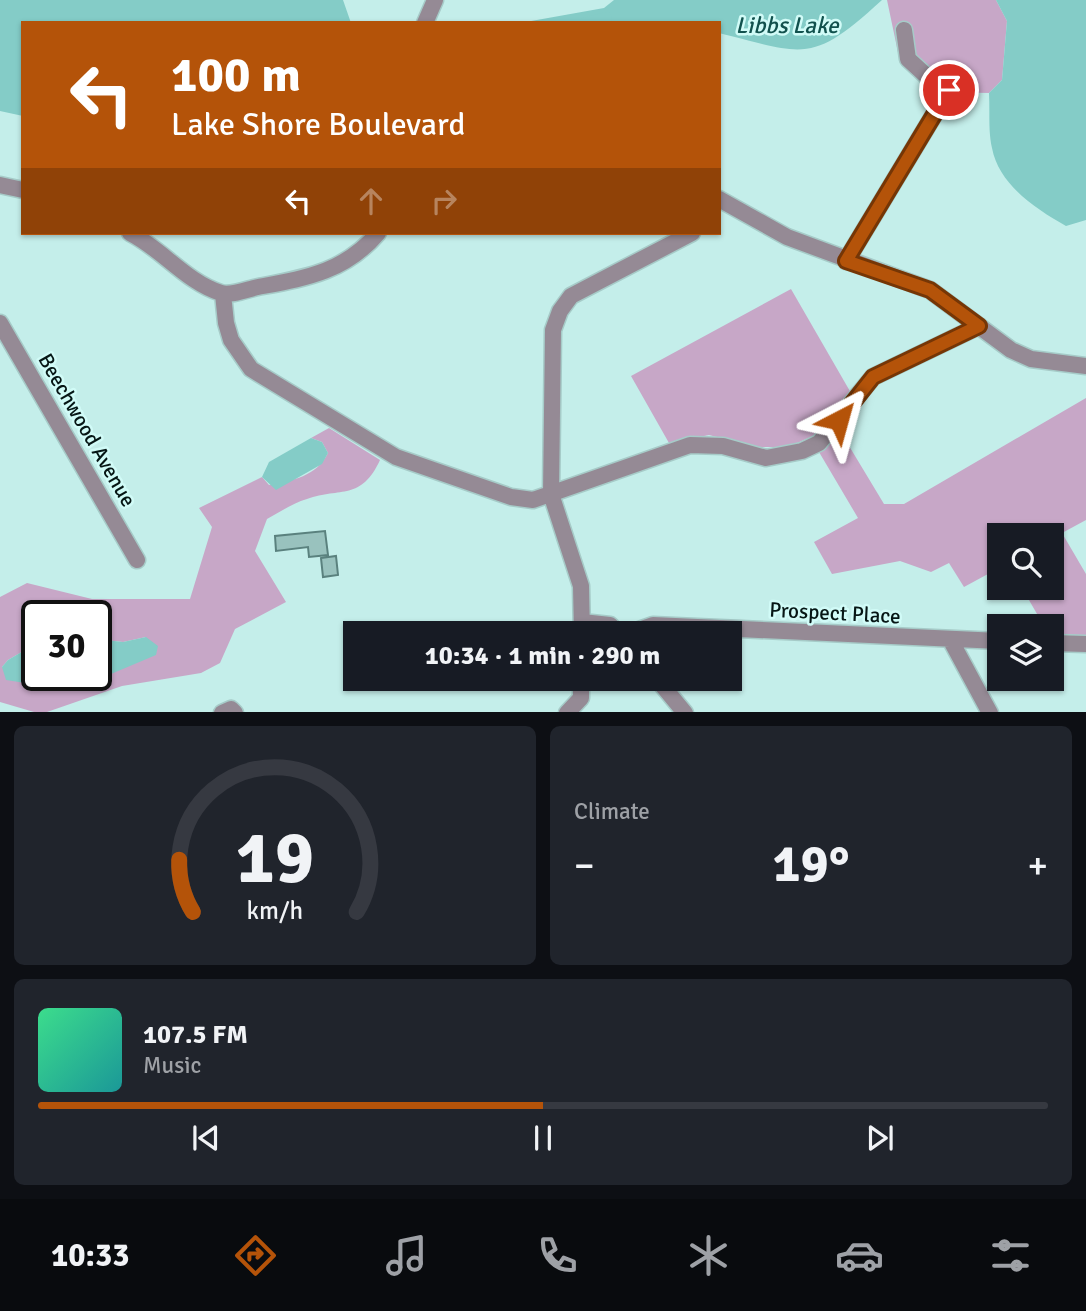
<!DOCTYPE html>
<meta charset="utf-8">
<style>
:root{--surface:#171b24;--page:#20242c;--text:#f1f3f6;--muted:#9ea1a6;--line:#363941;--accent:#b45309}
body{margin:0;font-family:Signika,sans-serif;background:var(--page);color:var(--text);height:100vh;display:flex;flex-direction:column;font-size:26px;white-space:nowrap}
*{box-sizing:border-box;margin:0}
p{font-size:23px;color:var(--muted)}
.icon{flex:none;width:38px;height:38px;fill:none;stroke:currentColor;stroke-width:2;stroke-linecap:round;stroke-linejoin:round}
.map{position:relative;height:712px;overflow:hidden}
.side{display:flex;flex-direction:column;gap:14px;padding:14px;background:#0d0f14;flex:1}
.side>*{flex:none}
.banner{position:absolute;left:21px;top:21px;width:700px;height:214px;border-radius:0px;box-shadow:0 2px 5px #0004;background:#b45309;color:#fff;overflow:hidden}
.fabs{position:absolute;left:987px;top:523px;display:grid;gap:14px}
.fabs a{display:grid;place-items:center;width:77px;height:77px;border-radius:0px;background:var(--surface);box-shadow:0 2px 5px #0004;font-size:35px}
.speed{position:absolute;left:21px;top:600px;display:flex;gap:14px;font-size:35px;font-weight:700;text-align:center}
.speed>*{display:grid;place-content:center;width:91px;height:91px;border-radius:50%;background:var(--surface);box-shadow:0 2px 5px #0004;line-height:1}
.speed .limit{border:4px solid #111;border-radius:10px;background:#fff;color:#111}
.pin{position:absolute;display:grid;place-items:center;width:60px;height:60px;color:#fff;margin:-30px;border:4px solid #fff;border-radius:50%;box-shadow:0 2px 7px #0007}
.me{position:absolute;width:77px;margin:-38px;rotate:39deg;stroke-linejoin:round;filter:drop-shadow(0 0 5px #0008)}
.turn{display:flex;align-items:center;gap:24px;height:147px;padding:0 35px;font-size:32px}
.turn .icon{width:91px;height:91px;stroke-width:2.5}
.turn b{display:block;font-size:49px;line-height:60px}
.lanes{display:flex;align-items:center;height:66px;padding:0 35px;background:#0003;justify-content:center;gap:35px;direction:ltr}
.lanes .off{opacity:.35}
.big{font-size:52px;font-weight:700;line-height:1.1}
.side .tile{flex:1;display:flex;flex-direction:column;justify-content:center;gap:10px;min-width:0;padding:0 24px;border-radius:10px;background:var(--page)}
.side .dial{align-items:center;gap:0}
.dial svg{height:182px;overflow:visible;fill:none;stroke:var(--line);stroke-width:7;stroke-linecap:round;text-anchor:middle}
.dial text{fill:var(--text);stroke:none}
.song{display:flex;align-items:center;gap:21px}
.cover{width:84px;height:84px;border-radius:10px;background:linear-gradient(135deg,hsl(150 70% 55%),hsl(180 70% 35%))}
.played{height:7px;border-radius:4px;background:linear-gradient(90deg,var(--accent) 50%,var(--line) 50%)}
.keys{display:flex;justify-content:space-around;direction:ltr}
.heat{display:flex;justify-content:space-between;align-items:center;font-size:38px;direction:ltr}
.side .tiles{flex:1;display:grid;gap:14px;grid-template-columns:1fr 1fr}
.tile:last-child{grid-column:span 2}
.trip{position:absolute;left:343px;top:621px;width:399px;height:70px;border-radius:0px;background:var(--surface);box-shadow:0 2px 5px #0004;font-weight:700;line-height:70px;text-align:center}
.dock{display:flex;height:112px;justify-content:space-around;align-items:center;background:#090b0e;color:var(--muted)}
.dock .icon{width:49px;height:49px}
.dock .selected{color:var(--accent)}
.dock b{font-size:32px;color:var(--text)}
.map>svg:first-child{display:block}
</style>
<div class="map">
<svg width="1086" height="713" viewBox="0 0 1086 713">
<rect width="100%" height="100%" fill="#c4eeea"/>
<!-- green -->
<path fill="#c7a7c7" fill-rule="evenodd" d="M887,0H996L1007,21L1002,80L989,93L941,92L900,62Z
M791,289L851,393L813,436L788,447H757L709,435L669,443L631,376Z
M1086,398V520L1062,533L1086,574V636L1052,635V626H1044L1022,588H1052V536H999V568L964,587L949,563L931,572L900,561L832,574L814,542L858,518L819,452L840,431L884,504H904Z
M329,428L380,460C361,501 341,487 307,499C293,503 280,512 267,519L255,551L286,602L235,629L220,663L201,673L122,686L47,712H34L0,702V597L27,583L92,599H190L212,527L199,508L262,477L269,485C293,480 316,477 328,453L322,442L311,438ZM37,616H96V639L123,642L146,637L111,674L70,676L32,684L2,667L8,660L37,643Z"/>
<!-- water -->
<path fill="#84ccc7" d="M0,0H343L351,23H23V116L0,111Z
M614,0H882C812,64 806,55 719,33V23H520L604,8Z
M996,0H1086V220L1066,226C1036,209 999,185 992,148C988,131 990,111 989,93L1002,80L1007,21Z
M311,438L322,442L328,453L322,464L276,490L262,477L269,462Z
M146,637L158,646L156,655L111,674H96V639L123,642Z
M37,643V676H70L32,684L6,680L2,667L8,660Z"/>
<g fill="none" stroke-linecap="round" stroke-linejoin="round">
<!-- canal -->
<path stroke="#84ccc7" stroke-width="12" d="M586,23L606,18"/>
</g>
<!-- building -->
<path fill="#99c2be" stroke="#5a817e" stroke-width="2" d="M325,531L328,555L309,557L308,547L276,551L275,536Z
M336,556L338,575L323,577L321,558Z"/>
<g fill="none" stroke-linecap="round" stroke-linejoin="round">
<!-- minor casing -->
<g stroke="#a6cbc8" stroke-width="19">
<path id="minor" d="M425,23L435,0
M0,185L23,190
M719,199L787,237L930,290L1011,350L1031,359L1086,366
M130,233C162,249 186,282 221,293C231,296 248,289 258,287C306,278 345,272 378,233
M846,261L949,90L932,81L908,59L904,30
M223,294L226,323L231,340L251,369L396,457L511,497L533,500L690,445L723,446L766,458L802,451L819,443L873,377L979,326
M0,323L137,560
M582,622L610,625L619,634
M582,634L581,586L551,494L553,330L560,311L571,296L692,233
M628,634L653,625L999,641
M950,639L990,713
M1052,643L1086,644
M657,679L685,713
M222,713L231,709L235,713
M567,713L581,698V679"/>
</g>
<!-- minor -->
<use href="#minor" stroke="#958a95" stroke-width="16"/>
</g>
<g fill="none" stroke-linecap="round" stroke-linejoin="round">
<!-- route casing -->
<g stroke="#753606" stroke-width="18">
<path id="route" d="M839,420L873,377L979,326L930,290L846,261L949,90"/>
</g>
<!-- route -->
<use href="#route" stroke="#b45309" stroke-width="12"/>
</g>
<g text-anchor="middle" stroke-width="5" stroke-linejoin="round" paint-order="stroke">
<!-- street labels -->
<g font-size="21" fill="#061615" stroke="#d1fbf7">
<text transform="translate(87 430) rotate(60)" y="7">Beechwood Avenue</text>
<text transform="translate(835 613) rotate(3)" y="7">Prospect Place</text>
</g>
<!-- water labels -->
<g font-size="23" font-style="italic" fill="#11514d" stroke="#d1fbf7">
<text x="787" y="33">Libbs Lake</text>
</g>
</g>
</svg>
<div class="fabs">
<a><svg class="icon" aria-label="search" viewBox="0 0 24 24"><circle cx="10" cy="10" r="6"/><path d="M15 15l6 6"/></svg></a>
<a><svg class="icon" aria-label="layers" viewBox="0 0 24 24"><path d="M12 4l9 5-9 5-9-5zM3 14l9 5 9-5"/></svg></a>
</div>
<div class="speed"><div class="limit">30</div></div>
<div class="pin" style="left:949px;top:90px;background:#d93025"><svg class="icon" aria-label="arrive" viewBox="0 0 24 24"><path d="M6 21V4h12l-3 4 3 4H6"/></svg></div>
<svg class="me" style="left:839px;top:420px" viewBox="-20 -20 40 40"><path d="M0-17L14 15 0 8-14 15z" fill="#b45309" stroke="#fff" stroke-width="4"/></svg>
<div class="trip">10:34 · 1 min · 290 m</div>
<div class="banner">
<div class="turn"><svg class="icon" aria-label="left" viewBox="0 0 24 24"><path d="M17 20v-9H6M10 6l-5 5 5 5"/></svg><div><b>100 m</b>Lake Shore Boulevard</div></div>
<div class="lanes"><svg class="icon" aria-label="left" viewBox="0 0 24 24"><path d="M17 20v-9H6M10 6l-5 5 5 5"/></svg><svg class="icon off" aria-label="ahead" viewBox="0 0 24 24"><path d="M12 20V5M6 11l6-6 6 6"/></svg><svg class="icon off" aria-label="right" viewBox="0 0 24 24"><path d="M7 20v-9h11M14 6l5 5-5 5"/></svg></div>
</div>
</div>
<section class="side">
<div class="tiles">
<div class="tile dial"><svg viewBox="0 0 100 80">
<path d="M14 69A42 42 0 1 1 86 69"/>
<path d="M14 69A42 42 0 0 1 8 46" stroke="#b45309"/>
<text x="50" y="56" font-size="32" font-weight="700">19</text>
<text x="50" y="72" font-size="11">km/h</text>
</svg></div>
<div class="tile"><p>Climate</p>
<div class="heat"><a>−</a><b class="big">19°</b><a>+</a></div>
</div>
<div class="tile">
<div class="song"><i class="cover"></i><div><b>107.5 FM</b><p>Music</p></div></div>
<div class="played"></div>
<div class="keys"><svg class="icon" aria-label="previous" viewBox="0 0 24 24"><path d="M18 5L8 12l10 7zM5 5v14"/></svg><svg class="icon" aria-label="pause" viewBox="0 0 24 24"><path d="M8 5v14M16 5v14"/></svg><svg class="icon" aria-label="next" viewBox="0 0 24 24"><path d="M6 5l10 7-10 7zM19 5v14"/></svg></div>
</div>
</div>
</section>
<nav class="dock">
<b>10:33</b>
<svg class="icon selected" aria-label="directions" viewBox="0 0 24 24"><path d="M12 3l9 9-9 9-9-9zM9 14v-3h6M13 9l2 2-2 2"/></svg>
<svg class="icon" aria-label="music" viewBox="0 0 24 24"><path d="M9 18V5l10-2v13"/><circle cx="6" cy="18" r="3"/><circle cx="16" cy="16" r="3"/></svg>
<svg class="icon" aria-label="phone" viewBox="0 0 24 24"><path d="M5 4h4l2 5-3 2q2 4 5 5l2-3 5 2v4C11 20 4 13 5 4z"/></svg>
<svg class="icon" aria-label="climate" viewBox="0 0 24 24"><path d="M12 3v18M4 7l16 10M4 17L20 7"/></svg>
<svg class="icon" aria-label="car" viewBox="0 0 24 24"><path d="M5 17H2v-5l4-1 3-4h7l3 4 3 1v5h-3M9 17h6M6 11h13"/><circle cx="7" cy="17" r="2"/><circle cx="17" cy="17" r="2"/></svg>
<svg class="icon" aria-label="filters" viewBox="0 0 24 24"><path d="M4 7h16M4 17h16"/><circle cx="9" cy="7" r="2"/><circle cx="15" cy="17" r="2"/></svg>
</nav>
